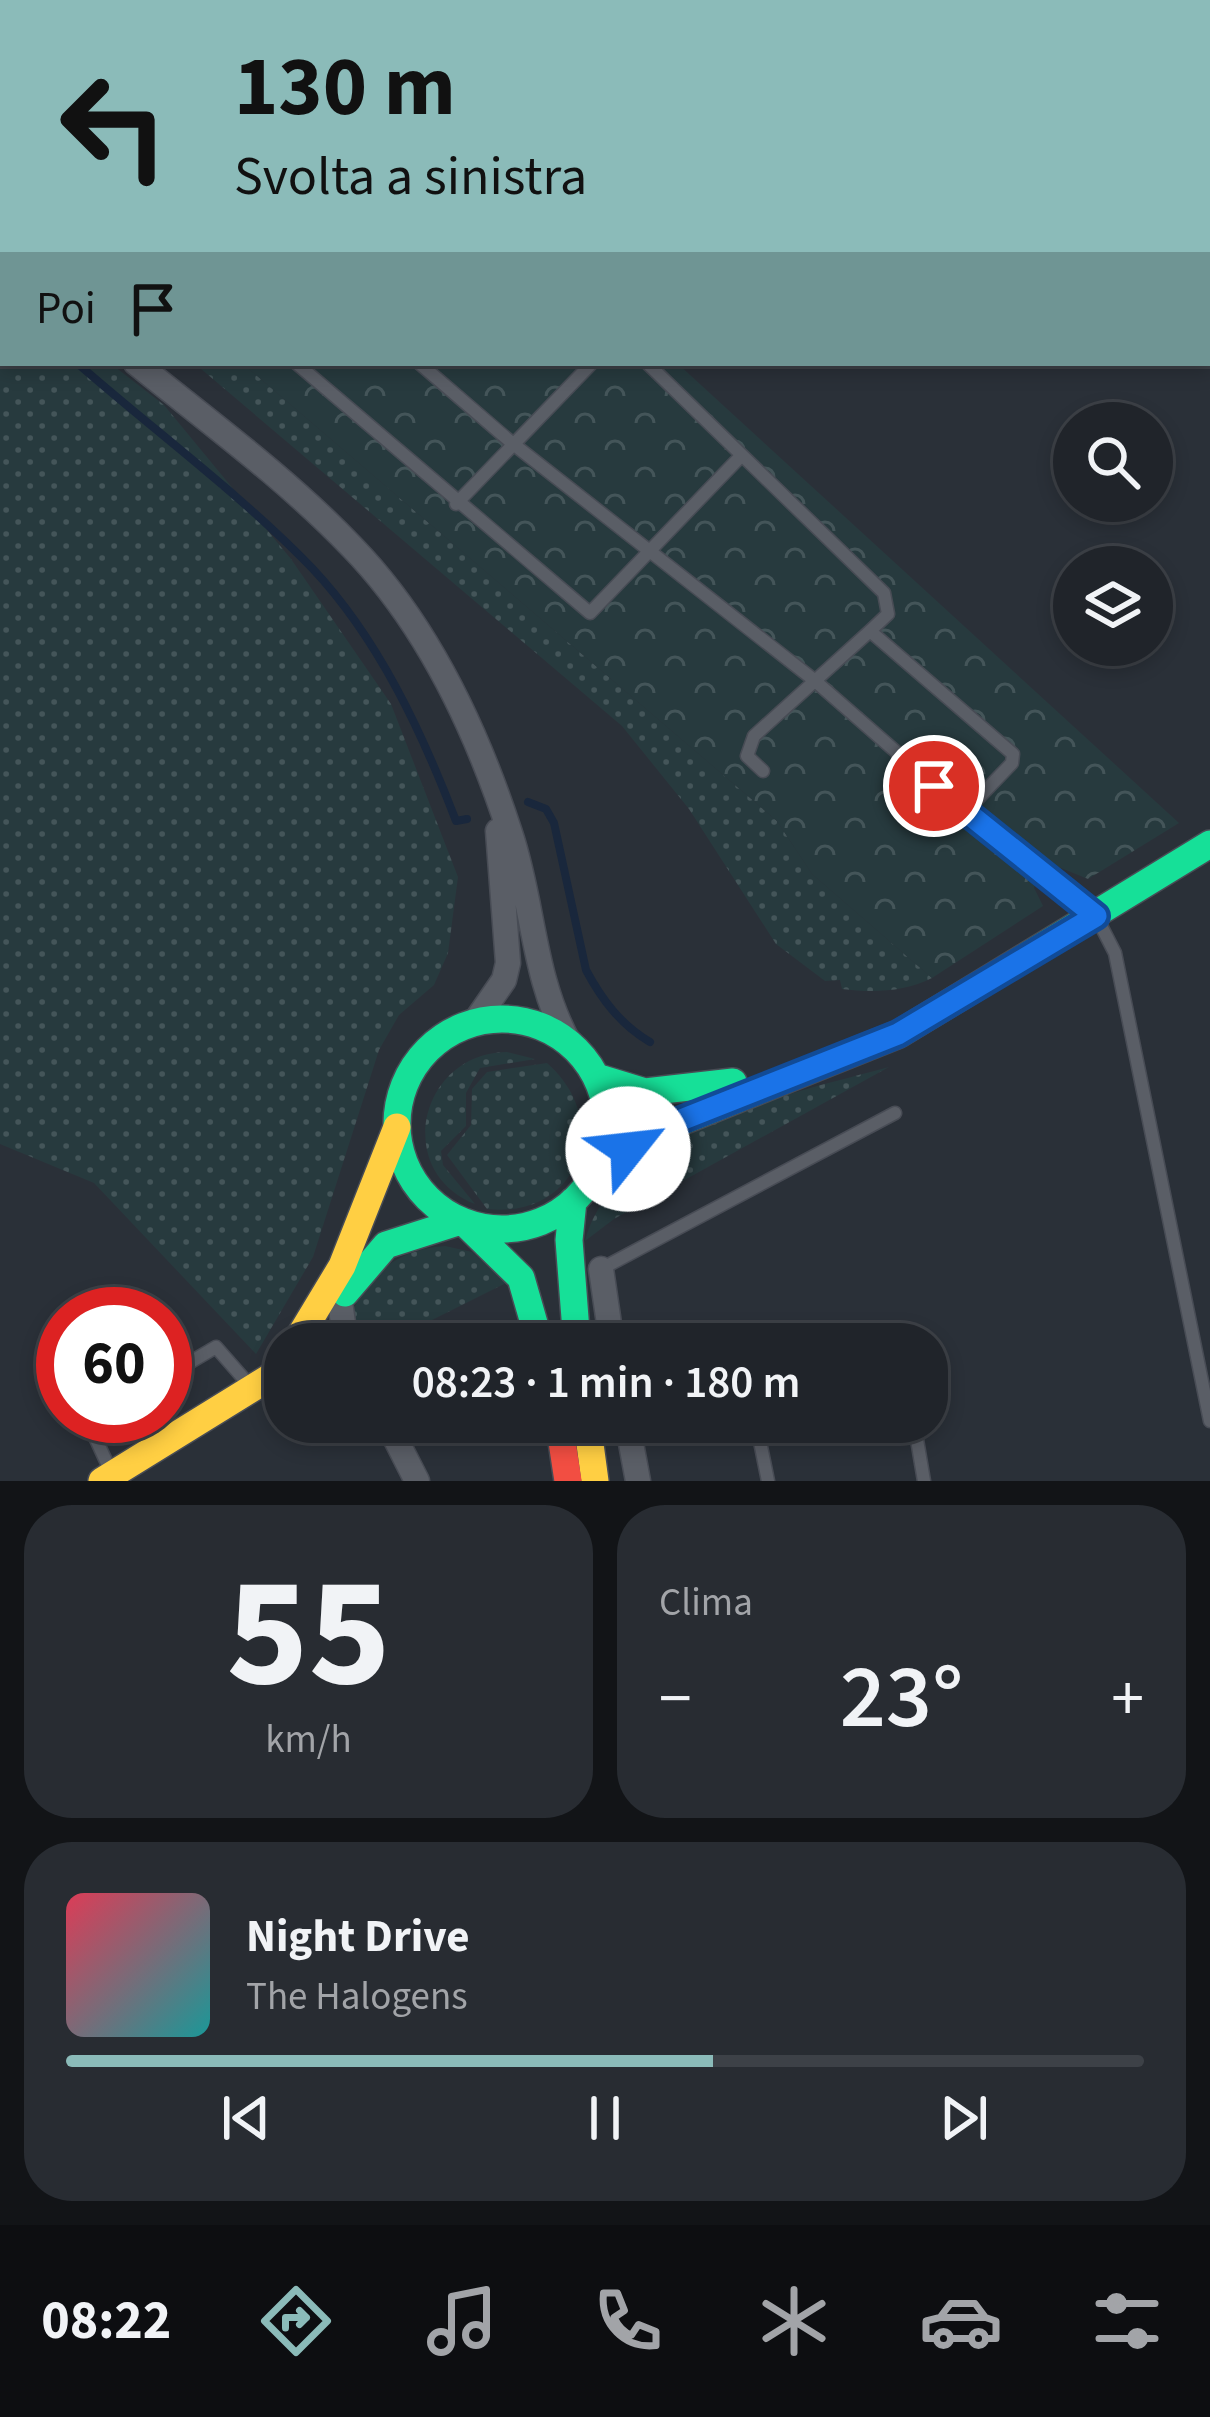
<!DOCTYPE html>
<html lang="it">
<meta charset="utf-8">
<style>
:root{--surface:#20242a;--page:#282c32;--text:#f1f3f6;--muted:#a2a4a8;--line:#3d4147;--accent:#8bbbb9}
body{margin:0;font-family:"Source Sans 3",sans-serif;background:var(--page);color:var(--text);height:100vh;display:flex;flex-direction:column;font-size:45px;white-space:nowrap}
*{box-sizing:border-box;margin:0}
p{font-size:39px;color:var(--muted)}
.icon{flex:none;width:66px;height:66px;fill:none;stroke:currentColor;stroke-width:2;stroke-linecap:round;stroke-linejoin:round}
.map{position:relative;height:1481px;overflow:hidden}
.side{display:flex;flex-direction:column;gap:24px;padding:24px;background:#121417;flex:1}
.side>*{flex:none}
.top-card{position:absolute;left:0px;top:0px;width:1212px;height:366px;box-shadow:0 6px 18px #0003,0 0 0 3px var(--line);background:#8bbbb9;color:#111;overflow:hidden}
.tools{position:absolute;left:1053px;top:402px;display:grid;gap:24px}
.tools a{display:grid;place-items:center;width:120px;height:120px;border-radius:50%;background:var(--surface);box-shadow:0 6px 18px #0003,0 0 0 3px var(--line);font-size:60px}
.speed{position:absolute;left:36px;top:1287px;display:flex;gap:24px;font-size:60px;font-weight:700;text-align:center}
.speed>*{display:grid;place-content:center;width:156px;height:156px;border-radius:50%;background:var(--surface);box-shadow:0 6px 18px #0003,0 0 0 3px var(--line);line-height:1}
.speed .limit{border:18px solid #d22;background:#fff;color:#111}
.pin{position:absolute;display:grid;place-items:center;width:102px;height:102px;color:#fff;margin:-51px;border:6px solid #fff;border-radius:50%;box-shadow:0 3px 12px #0007}
.me{position:absolute;width:132px;margin:-66px;rotate:61deg;stroke-linejoin:round;filter:drop-shadow(0 0 9px #0008)}
.turn{display:flex;align-items:center;gap:42px;height:252px;padding:0 36px;font-size:54px}
.turn .icon{width:156px;height:156px;stroke-width:2.5}
.turn b{display:block;font-size:84px;line-height:102px}
.then{display:flex;align-items:center;height:114px;padding:0 36px;background:#0003;gap:24px;font-size:45px}
.big{font-size:90px;font-weight:600;line-height:1.1}
.side .widget{flex:1;display:flex;flex-direction:column;justify-content:center;gap:18px;min-width:0;padding:0 42px;border-radius:48px;background:var(--page)}
.side .dial{align-items:center;gap:0}
.dial b{font-size:156px;line-height:1}
.song{display:flex;align-items:center;gap:36px}
.cover{width:144px;height:144px;border-radius:18px;background:linear-gradient(135deg,hsl(350 70% 55%),hsl(180 70% 35%))}
.played{height:12px;border-radius:6px;background:linear-gradient(90deg,var(--accent) 60%,var(--line) 60%)}
.keys{display:flex;justify-content:space-around;direction:ltr}
.heat{display:flex;justify-content:space-between;align-items:center;font-size:66px;direction:ltr}
.side .tiles{flex:1;display:grid;gap:24px;grid-template-columns:1fr 1fr}
.widget:last-child{grid-column:span 2}
.trip{position:absolute;left:264px;top:1323px;width:684px;height:120px;border-radius:48px;background:var(--surface);box-shadow:0 6px 18px #0003,0 0 0 3px var(--line);font-weight:600;line-height:120px;text-align:center}
.menu{display:flex;height:192px;justify-content:space-around;align-items:center;background:#0d0e11;color:var(--muted)}
.menu .icon{width:84px;height:84px}
.menu .on{color:var(--accent)}
.menu b{font-size:54px;color:var(--text)}
.map>svg:first-child{display:block}
</style>
<div class="map">
<svg width="1210" height="1481" viewBox="0 0 1210 1481">
<defs>
<pattern id="grass-dots" width="8" height="8" patternUnits="userSpaceOnUse" patternTransform="scale(3)"><rect width="8" height="8" fill="#273a3e"/><path d="M2 2h.1M6 6h.1" fill="none" stroke="#445559" stroke-width="1.8" stroke-linecap="round"/></pattern>
<pattern id="park-crowns" width="20" height="18" patternUnits="userSpaceOnUse" patternTransform="scale(3)"><rect width="20" height="18" fill="#273a3e"/><path d="M2 6a3 3 0 1 1 6 0M12 15a3 3 0 1 1 6 0" fill="none" stroke="#445559"/></pattern>
</defs>
<rect width="100%" height="100%" fill="#2a3038"/>
<!-- grass -->
<path fill="url(#grass-dots)" d="M0,277L3,363H110L164,405L291,559L391,704L458,877L448,953L434,985L399,1015L379,1050L313,1257L256,1354L94,1183L0,1144Z
M194,363H242L777,821L812,874L932,978C905,992 872,993 842,989L840,980L825,981L776,944L689,809L622,726Z
M507,1052L535,1059L480,1068L466,1093V1126L441,1151L443,1165L475,1204C392,1171 420,1053 507,1052Z
M547,1063C614,1122 579,1219 487,1209L447,1155L471,1125L472,1089L487,1072Z
M889,1067L614,1219L585,1241C616,1128 791,1094 889,1067Z
M445,1246L472,1252L506,1283L384,1344H361L351,1316C366,1273 400,1249 445,1246Z"/>
<!-- park -->
<path fill="url(#park-crowns)" d="M242,363H677L1179,823L1088,879L1044,861L1034,888L1043,906L932,978L812,874L777,821Z"/>
<g fill="none" stroke-linecap="round" stroke-linejoin="round">
<!-- stream -->
<path stroke="#19273c" stroke-width="8" d="M0,301L3,304
M77,363C151,428 245,498 312,568C378,638 422,732 456,821L467,819
M528,802L546,809L554,823L586,970C602,1000 621,1025 650,1042"/>
<!-- lane casing -->
<g stroke="#484c55" stroke-width="15">
<path id="lane" d="M1209,214H1210
M296,363L590,613L741,456
M419,363L512,443L814,680L965,812L1076,896L1096,916L1115,953L1210,1421
M647,363L884,593L888,614L870,631L754,736L747,756L763,771
M456,504L592,363
M870,631L1013,754L1012,763L965,812
M601,1269L895,1113
M843,1344L899,1334L901,1344
M165,1377L216,1347L251,1387
M99,1416L88,1422L112,1474
M756,1422L768,1481
M914,1422L924,1481"/>
</g>
<!-- street casing -->
<g stroke="#484c55" stroke-width="27">
<path id="street" d="M0,238L3,242
M0,260L3,262
M136,363C209,422 287,479 352,547C428,625 477,731 510,833C534,904 532,976 569,1043
M475,1022L504,980L508,963L498,831
M601,1269L612,1344
M340,1302L346,1344
M461,1344L466,1342
M387,1422L417,1481
M627,1422L638,1481"/>
</g>
<!-- fast casing -->
<g stroke="#484c55" stroke-width="30">
<path id="fast" d="M397 1124a105 105 0 1 1 210 0a105 105 0 1 1-210 0Z
M596,1077L645,1092L733,1082
M586,1186L655,1132L899,1034L1210,844
M573,1201L569,1240L577,1344
M465,1223L521,1278L540,1344
M345,1293L386,1245L461,1221"/>
</g>
<!-- slow casing -->
<g stroke="#484c55" stroke-width="30">
<path id="slow" d="M295,1344L342,1266L397,1127
M587,1422L595,1481
M102,1481L285,1368"/>
</g>
<!-- jam casing -->
<g stroke="#484c55" stroke-width="30">
<path id="jam" d="M559,1422L568,1481"/>
</g>
<!-- lane -->
<use href="#lane" stroke="#5a5e66" stroke-width="12"/>
<!-- street -->
<use href="#street" stroke="#5a5e66" stroke-width="24"/>
<!-- fast -->
<use href="#fast" stroke="#16e098" stroke-width="27"/>
<!-- slow -->
<use href="#slow" stroke="#ffcf43" stroke-width="27"/>
<!-- jam -->
<use href="#jam" stroke="#f24e42" stroke-width="27"/>
</g>
<g fill="none" stroke-linecap="round" stroke-linejoin="round">
<!-- route casing -->
<g stroke="#114b97" stroke-width="30">
<path id="route" d="M628,1149L676,1122L898,1034L1096,916L934,786"/>
</g>
<!-- route -->
<use href="#route" stroke="#1a73e8" stroke-width="21"/>
</g>
</svg>
<div class="tools">
<a><svg class="icon" aria-label="search" viewBox="0 0 24 24"><circle cx="10" cy="10" r="6"/><path d="M15 15l6 6"/></svg></a>
<a><svg class="icon" aria-label="layers" viewBox="0 0 24 24"><path d="M12 4l9 5-9 5-9-5zM3 14l9 5 9-5"/></svg></a>
</div>
<div class="speed"><div class="limit">60</div></div>
<div class="pin" style="left:934px;top:786px;background:#d93025"><svg class="icon" aria-label="arrive" viewBox="0 0 24 24"><path d="M6 21V4h12l-3 4 3 4H6"/></svg></div>
<svg class="me" style="left:628px;top:1149px" viewBox="-20 -20 40 40"><circle r="19" fill="#fff"/><path d="M0-13L10 11 0 6-10 11z" fill="#1a73e8"/></svg>
<div class="trip">08:23 · 1 min · 180 m</div>
<div class="top-card">
<div class="turn"><svg class="icon" aria-label="left" viewBox="0 0 24 24"><path d="M17 20v-9H6M10 6l-5 5 5 5"/></svg><div><b>130 m</b>Svolta a sinistra</div></div>
<div class="then">Poi<svg class="icon" aria-label="arrive" viewBox="0 0 24 24"><path d="M6 21V4h12l-3 4 3 4H6"/></svg></div>
</div>
</div>
<section class="side">
<div class="tiles">
<div class="widget dial"><b>55</b><p>km/h</p></div>
<div class="widget"><p>Clima</p>
<div class="heat"><a>−</a><b class="big">23°</b><a>+</a></div>
</div>
<div class="widget">
<div class="song"><i class="cover"></i><div><b>Night Drive</b><p>The Halogens</p></div></div>
<div class="played"></div>
<div class="keys"><svg class="icon" aria-label="previous" viewBox="0 0 24 24"><path d="M18 5L8 12l10 7zM5 5v14"/></svg><svg class="icon" aria-label="pause" viewBox="0 0 24 24"><path d="M8 5v14M16 5v14"/></svg><svg class="icon" aria-label="next" viewBox="0 0 24 24"><path d="M6 5l10 7-10 7zM19 5v14"/></svg></div>
</div>
</div>
</section>
<nav class="menu">
<b>08:22</b>
<svg class="icon on" aria-label="directions" viewBox="0 0 24 24"><path d="M12 3l9 9-9 9-9-9zM9 14v-3h6M13 9l2 2-2 2"/></svg>
<svg class="icon" aria-label="music" viewBox="0 0 24 24"><path d="M9 18V5l10-2v13"/><circle cx="6" cy="18" r="3"/><circle cx="16" cy="16" r="3"/></svg>
<svg class="icon" aria-label="phone" viewBox="0 0 24 24"><path d="M5 4h4l2 5-3 2q2 4 5 5l2-3 5 2v4C11 20 4 13 5 4z"/></svg>
<svg class="icon" aria-label="climate" viewBox="0 0 24 24"><path d="M12 3v18M4 7l16 10M4 17L20 7"/></svg>
<svg class="icon" aria-label="car" viewBox="0 0 24 24"><path d="M5 17H2v-5l4-1 3-4h7l3 4 3 1v5h-3M9 17h6M6 11h13"/><circle cx="7" cy="17" r="2"/><circle cx="17" cy="17" r="2"/></svg>
<svg class="icon" aria-label="filters" viewBox="0 0 24 24"><path d="M4 7h16M4 17h16"/><circle cx="9" cy="7" r="2"/><circle cx="15" cy="17" r="2"/></svg>
</nav>
